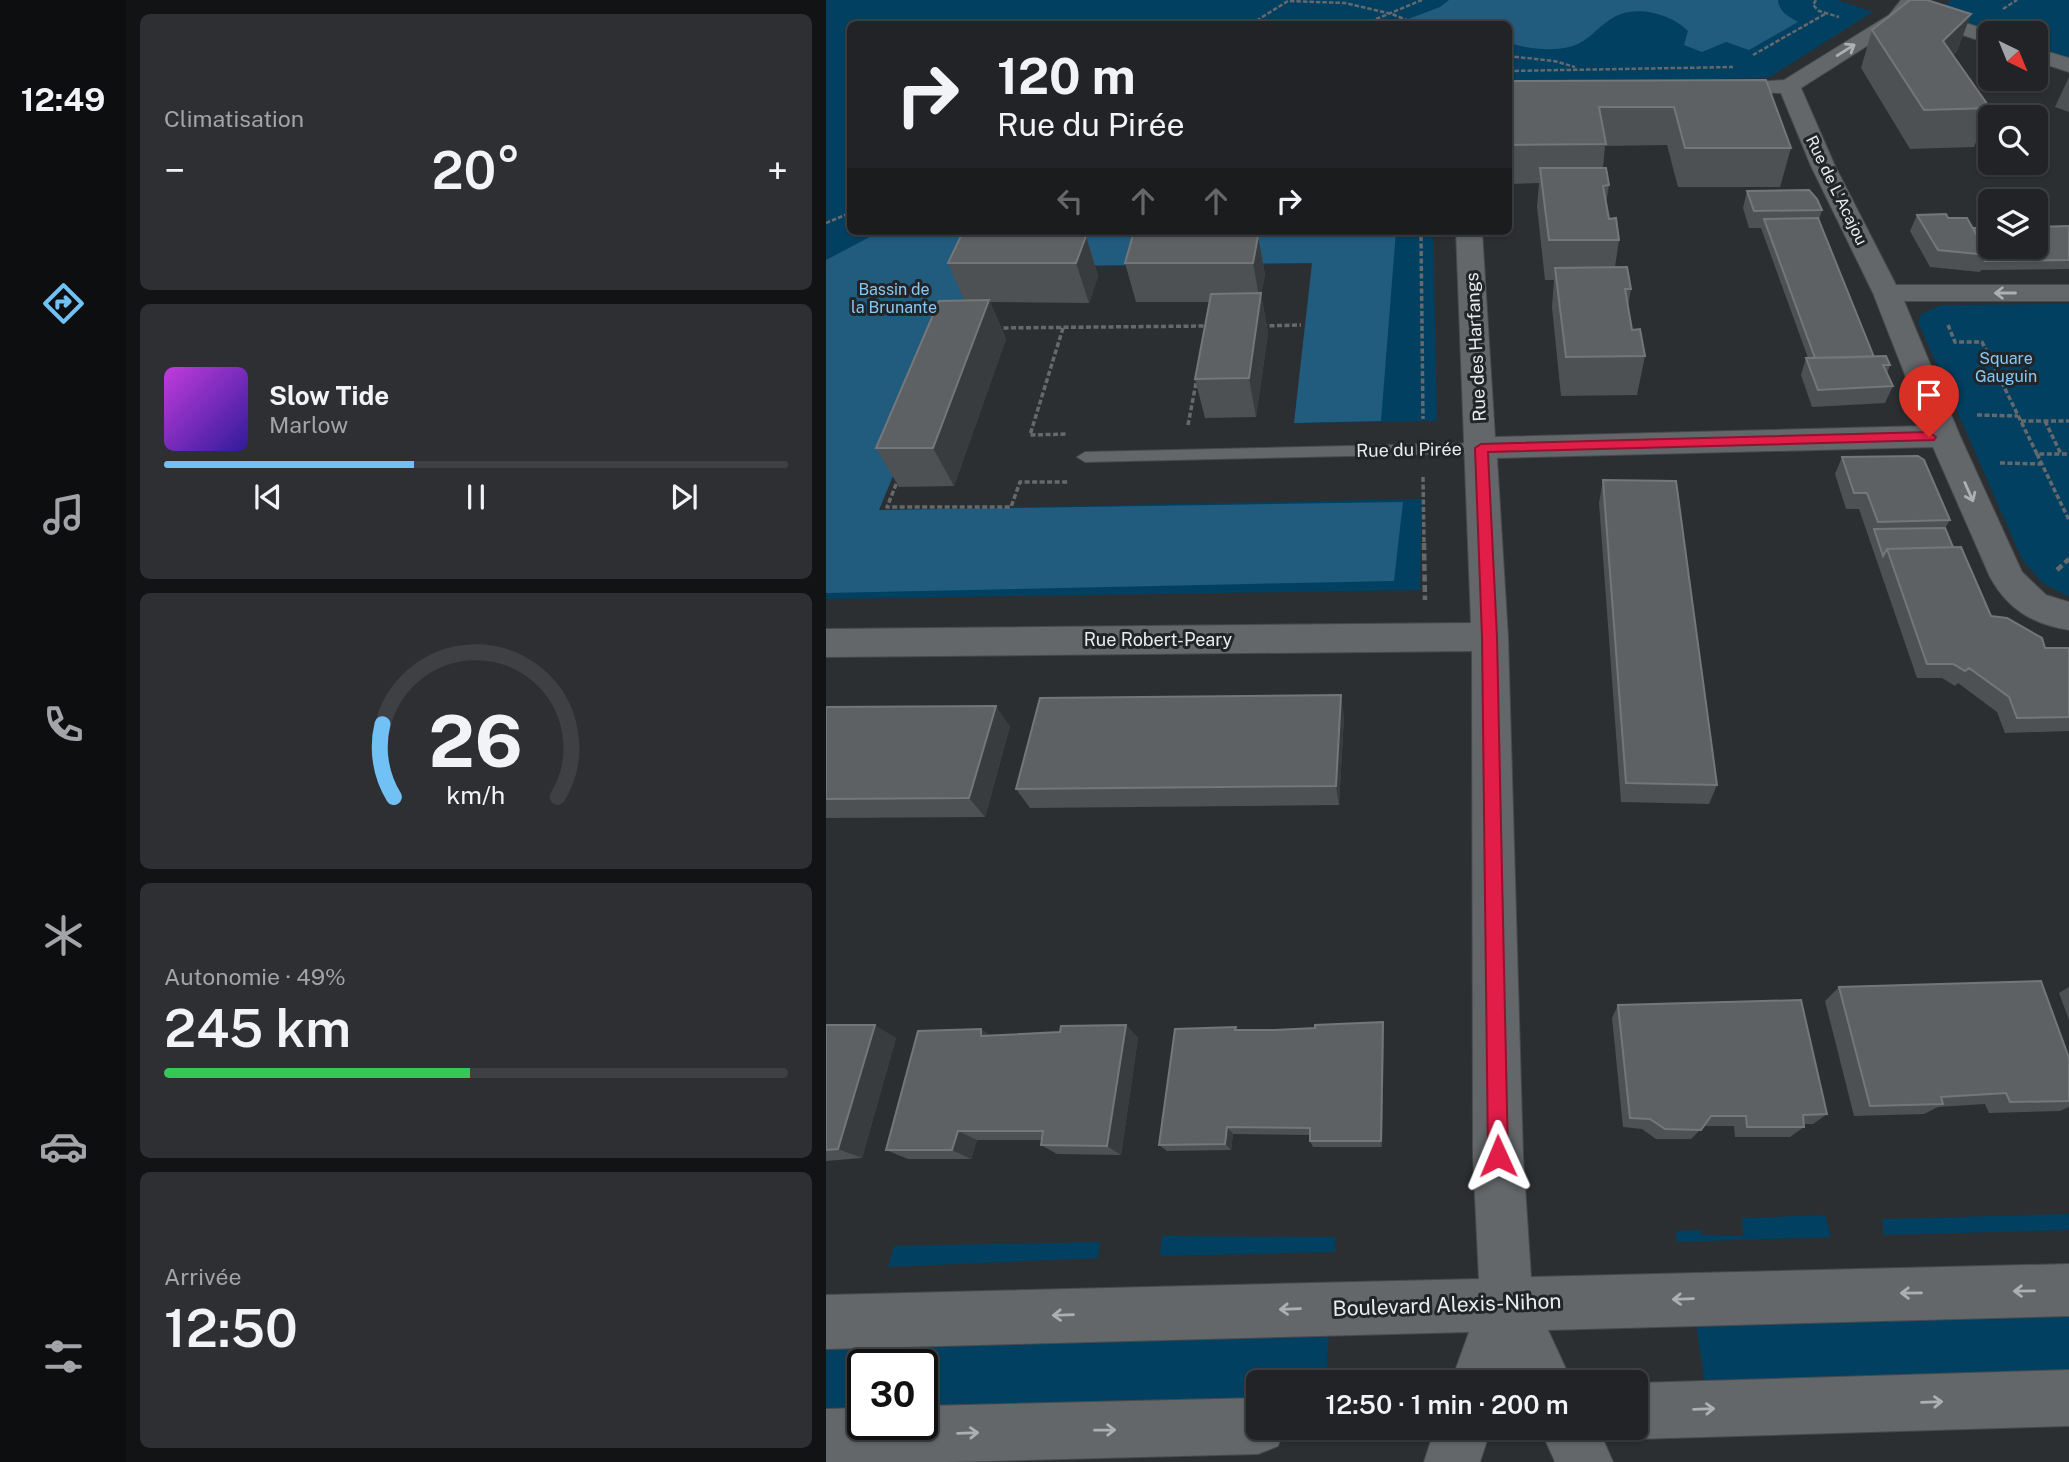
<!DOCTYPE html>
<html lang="fr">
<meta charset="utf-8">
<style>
:root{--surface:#212326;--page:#2d2f32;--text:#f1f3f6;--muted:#a2a4a7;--line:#3e4043;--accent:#72c1f5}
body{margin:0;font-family:"Public Sans",sans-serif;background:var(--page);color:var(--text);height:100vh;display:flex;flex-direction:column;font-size:26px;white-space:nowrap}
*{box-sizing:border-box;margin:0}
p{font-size:23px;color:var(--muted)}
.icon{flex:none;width:38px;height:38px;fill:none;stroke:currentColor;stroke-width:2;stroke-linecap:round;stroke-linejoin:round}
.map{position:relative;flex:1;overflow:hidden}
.side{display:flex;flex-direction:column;gap:14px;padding:14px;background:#121315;width:700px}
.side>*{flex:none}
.hud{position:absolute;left:21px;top:21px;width:665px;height:214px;border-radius:10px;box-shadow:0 2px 5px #0004,0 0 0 2px var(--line);background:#212326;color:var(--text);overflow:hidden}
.needle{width:46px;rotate:137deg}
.tools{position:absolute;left:1152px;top:21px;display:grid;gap:14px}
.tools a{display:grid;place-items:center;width:70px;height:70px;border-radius:10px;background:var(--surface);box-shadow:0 2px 5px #0004,0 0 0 2px var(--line);font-size:35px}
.speed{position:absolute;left:21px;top:1349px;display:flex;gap:14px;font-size:35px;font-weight:700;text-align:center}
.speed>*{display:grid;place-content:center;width:91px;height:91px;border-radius:50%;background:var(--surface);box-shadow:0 2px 5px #0004,0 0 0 2px var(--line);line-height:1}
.speed .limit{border:4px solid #111;border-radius:10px;background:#fff;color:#111}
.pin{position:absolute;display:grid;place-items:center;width:60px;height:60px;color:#fff;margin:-72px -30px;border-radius:50% 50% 50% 0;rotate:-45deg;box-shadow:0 0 7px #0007}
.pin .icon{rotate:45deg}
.me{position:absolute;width:77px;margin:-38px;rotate:359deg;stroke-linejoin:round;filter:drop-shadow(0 0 5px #0008)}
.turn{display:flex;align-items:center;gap:24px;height:147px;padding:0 35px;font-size:32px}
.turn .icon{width:91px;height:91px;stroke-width:2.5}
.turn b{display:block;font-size:49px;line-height:60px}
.lanes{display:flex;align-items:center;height:66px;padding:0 35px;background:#0003;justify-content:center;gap:35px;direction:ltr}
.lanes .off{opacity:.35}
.big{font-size:52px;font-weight:600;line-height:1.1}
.side .tile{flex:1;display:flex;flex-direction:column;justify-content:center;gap:10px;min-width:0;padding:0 24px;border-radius:10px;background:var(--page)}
.side .dial{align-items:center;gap:0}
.dial svg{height:182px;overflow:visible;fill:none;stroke:var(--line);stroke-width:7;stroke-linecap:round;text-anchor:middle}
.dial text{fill:var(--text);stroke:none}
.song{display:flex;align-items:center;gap:21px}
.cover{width:84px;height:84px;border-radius:10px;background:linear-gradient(135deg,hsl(290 70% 55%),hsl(250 70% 35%))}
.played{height:7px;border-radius:4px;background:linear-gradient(90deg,var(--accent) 40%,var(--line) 40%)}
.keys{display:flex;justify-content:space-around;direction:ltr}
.heat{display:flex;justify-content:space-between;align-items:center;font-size:38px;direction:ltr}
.charge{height:10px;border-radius:5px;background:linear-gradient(90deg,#34c759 49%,var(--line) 0)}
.trip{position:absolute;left:420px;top:1370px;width:402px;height:70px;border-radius:10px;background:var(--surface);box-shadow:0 2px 5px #0004,0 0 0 2px var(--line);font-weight:600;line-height:70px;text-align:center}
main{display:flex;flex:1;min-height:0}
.tab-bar{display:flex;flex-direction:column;width:126px;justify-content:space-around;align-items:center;background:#0d0e0f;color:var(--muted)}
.tab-bar .icon{width:49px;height:49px}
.tab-bar .selected{color:var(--accent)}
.tab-bar b{font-size:32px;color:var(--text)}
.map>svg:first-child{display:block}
</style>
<main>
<nav class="tab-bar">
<b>12:49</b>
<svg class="icon selected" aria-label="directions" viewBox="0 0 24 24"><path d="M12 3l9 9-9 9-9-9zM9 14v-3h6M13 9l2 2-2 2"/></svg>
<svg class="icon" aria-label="music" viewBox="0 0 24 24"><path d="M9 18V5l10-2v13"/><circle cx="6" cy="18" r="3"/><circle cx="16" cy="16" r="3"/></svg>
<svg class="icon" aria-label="phone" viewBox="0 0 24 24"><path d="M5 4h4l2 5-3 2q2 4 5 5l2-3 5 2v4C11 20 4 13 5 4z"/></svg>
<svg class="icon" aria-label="climate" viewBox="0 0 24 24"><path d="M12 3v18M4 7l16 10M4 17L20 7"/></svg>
<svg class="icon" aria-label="car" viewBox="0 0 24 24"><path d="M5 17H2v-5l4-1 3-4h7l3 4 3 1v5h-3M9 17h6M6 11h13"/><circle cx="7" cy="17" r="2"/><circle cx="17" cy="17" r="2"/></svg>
<svg class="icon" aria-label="filters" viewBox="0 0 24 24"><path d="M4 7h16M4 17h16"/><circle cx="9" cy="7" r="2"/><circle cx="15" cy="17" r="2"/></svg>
</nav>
<section class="side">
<div class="tile"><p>Climatisation</p>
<div class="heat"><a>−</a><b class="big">20°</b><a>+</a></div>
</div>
<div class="tile">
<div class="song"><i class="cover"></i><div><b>Slow Tide</b><p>Marlow</p></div></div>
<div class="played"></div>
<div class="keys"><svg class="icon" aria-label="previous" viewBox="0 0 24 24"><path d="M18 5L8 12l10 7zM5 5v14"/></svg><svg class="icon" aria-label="pause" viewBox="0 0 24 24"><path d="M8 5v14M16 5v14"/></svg><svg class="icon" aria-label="next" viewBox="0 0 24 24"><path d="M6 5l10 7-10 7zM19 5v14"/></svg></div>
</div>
<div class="tile dial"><svg viewBox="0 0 100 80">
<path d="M14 69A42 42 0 1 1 86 69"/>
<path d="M14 69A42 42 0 0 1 9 37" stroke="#72c1f5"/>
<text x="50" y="56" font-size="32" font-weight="700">26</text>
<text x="50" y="72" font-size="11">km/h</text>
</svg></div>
<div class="tile"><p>Autonomie · 49%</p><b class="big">245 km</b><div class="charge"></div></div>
<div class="tile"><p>Arrivée</p><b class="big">12:50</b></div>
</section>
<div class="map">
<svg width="1243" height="1462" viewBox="0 0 1243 1462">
<rect width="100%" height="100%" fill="#2c2f32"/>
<!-- green -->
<path fill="#014061" d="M0,0H1012L1047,12L942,78L683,83L682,24H24V231H607L611,421L468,423L487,264L153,267L53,510L596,499L594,590L0,599Z
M1126,0H1243V59L1209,48V33H1165L1122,19L1134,11L1118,5Z
M1243,304V597L1217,583L1196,559L1092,322L1095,314L1115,305Z
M1243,1214V1230L1058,1235L1056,1219Z
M999,1215L1005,1237L851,1242L850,1231L875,1230V1235L917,1236L916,1218Z
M336,1236L510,1237L509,1252L334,1256Z
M274,1242L272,1258L62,1267L68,1246Z
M1243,1309V1377L880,1389L869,1318Z
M503,1330L500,1382H432V1402L96,1412V1365H37V1413L0,1414V1345Z"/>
<!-- water -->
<path fill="#215b7e" d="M623,0H952C953,12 962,16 972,22L923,50L900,42L876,52L858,45L862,31C843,12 805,3 782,21C770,29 762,41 747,46C726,52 703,49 683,43L682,24H569L614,7Z
M55,231H570L555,421L468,423L486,263L153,267L53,510L577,502L568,581L0,593V260Z"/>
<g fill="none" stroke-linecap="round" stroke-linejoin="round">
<!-- lane casing -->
<g stroke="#474a4d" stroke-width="2">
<path id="lane" d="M655,443L663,448L655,453L259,462L251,457L259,452Z"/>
</g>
<!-- street casing -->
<g stroke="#474a4d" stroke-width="2">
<path id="street" d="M1075,0H1095L1090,7L1171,33H1164V44L1082,17L1077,23L975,88L1009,166L1070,285H1243V301H1078L1134,436L1196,572L1220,595L1243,602V630C1207,624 1182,610 1164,577L1107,447L671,458L682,637L697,1156L705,1277L1243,1264V1316L722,1330L746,1382H690L684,1369L679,1382H625L643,1332L0,1349V1295L653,1279L647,1156L646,651L0,657V629L645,623L630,231H656L669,437L1099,426L1047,293L985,166L955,93L929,92L926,87L929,82L958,80L1063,15Z
M1209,48L1243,58V72L1209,61Z
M1243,1370V1426L810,1439L789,1428H810V1383Z
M432,1398V1428H459L452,1446L432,1454L123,1462H0V1409L37,1408V1424H96V1406Z
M609,1428H665L654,1462H598Z
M714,1428H772L787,1462H729Z"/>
</g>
<!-- path-far2 -->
<path stroke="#66696c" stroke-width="2.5" stroke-dasharray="4.5 2" stroke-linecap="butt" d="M990,0L987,5L993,11L1013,17
M1177,9L1191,0
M425,24L462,1L519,3L566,14L590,24
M538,24L596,0
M927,55L999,14
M682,56L728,61L749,67
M682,71L907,67
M0,223L24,213
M595,231V238"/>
<!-- path-far1 -->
<path stroke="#66696c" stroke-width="3.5" stroke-dasharray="5 2.5" stroke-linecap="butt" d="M595,236L597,419
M1122,325L1129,342H1156L1211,454H1243
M436,326L475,325
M170,328L382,326
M237,328L204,435L241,434
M1151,415L1192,416
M1195,421H1243
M1219,421L1235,454
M362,425L371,378
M1211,454L1243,520
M1174,463L1216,464
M73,477L61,507H185L194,482H243
M597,477L598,545"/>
<!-- path -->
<path stroke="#66696c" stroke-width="4.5" stroke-dasharray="7 3.5" stroke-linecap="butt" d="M598,543L599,600
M1231,570L1243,559"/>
<!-- lane -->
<use href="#lane" fill="#63676a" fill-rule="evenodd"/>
<!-- street -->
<use href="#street" fill="#63676a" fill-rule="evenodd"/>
</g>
<!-- wall -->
<path fill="#4d5154" d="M1145,14L1131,51L1127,55L1164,108L1148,147L1084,149L1035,68L1046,30Z
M1243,77V112L1229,107Z
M940,80L965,148L954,187H852L841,145L779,146L777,168L783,185L780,203L783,219L793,240L789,267L805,289L802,306L806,330L819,356L811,395L735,396L726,307L728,280H719L711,207L713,183L682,184V81Z
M921,191L996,210L993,220L1048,357L1064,365L1061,373L1067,386L1059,403L986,407L975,375L980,358H982L935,228H923L917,208Z
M1091,215L1122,218L1147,228L1243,226V269L1155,270L1154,272L1104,267L1084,231Z
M260,236L272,276L263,303L164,302L180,339L128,486L73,487L50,448L138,300L122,263Z
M432,236L439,275L435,294L442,333L430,417L379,418L369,379L384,302H310L299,263Z
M1016,457L1124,520L1119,528L1127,547L1165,616L1219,648H1243V731L1179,733L1171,712L1132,683L1129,686L1116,678H1091L1033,509H1020L1009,474Z
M777,480L891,785L883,804L795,802L773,503Z
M0,707L184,726L159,817L0,818Z
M518,716L513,805L204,808L190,789Z
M1013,987L1243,1058V1107L1234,1111L1163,1113L1159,1104L1112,1107L1098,1114L1028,1116L999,1001Z
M1243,987V1020L1233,993Z
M792,1005L1001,1114L987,1124H978V1127L964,1137H909L908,1126H878L865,1139H830L816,1129L797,1127L786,1018Z
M557,1022L558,1031L556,1147H487L484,1141V1135L407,1134L405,1150L341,1151L333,1145L411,1030L489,1028Z
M0,1025L70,1038L36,1158L0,1161Z
M300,1025L312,1038L295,1155L231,1154L215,1145V1140H151L145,1159H82L60,1150L155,1029L163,1035L234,1032Z"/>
<!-- shaded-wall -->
<path fill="#393c3f" d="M1145,14L1131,51L1103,78L1117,41Z
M260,236L272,276L263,303L250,263Z
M432,236L439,275L435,294L442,333L430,417L423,378L434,302L427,263Z
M163,300L180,339L128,486L107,448Z
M515,695L518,716L513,805L510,786Z
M170,706L184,726L159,817L143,798Z
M557,1022L558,1031L556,1147L555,1141Z
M49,1025L70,1038L36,1158L12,1149Z
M300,1025L312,1038L295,1155L281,1146Z
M155,1029L172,1042L155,1036Z
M401,1127L407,1134L405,1150L399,1144Z
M132,1131L151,1140L145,1159L126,1150Z"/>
<!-- building -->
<path fill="#5e6164" stroke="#73777a" stroke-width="2" d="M1084,0H1101L1145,14L1117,41L1164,108L1098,110L1046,30Z
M940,80L965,148H859L848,107H773L780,144L682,145V81Z
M714,168H780L783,185L777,186L783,219L790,218L793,240H723Z
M983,190L991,199L996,210L928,211L921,191Z
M1120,214L1122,218H1141L1162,255L1112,250L1091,215Z
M992,218L1048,357L989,358L938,219Z
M1243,226V260L1159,261L1162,255L1147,228H1164V247H1209V227Z
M307,235L432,236L427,263H299Z
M135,236H260L250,263H122Z
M801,267L805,289H799L806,330L814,329L819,356L740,357L729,268Z
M435,293L423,378L369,379L385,294Z
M163,300L107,448H50L113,301Z
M1060,356L1064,365H1057L1067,386L992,390L980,358Z
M1092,456L1098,460L1124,520L1052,522L1041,493H1028L1016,457Z
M777,480L850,481L891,785L800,783Z
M1119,528L1127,547L1061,549L1057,556L1048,529Z
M1135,547L1165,616L1181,618L1216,638L1219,648H1243V717L1191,718L1183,697L1143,668L1139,671L1127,664H1101L1061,549Z
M515,695L510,786L190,789L214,698Z
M170,706L143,798L0,799V707Z
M1215,981L1243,1058V1101L1184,1102L1180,1093L1115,1097L1117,1104L1044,1106L1013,987Z
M975,1000L1001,1114L977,1115L978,1127H921L920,1116H885L875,1130L839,1129L824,1119L804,1118L792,1005Z
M557,1022L555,1141H484V1128L401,1127L399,1144L333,1145L349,1029L410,1027L409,1030H449L489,1028V1025Z
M0,1025H49L12,1149L0,1150Z
M300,1025L281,1146L215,1145L217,1131H132L126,1150H60L92,1031L155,1029V1036L234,1032L235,1026Z"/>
<!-- one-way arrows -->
<defs><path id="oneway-shaft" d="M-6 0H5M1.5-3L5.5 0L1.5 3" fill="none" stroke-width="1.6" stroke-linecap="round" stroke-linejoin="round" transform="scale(1.75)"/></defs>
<g stroke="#adb0b2">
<use href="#oneway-shaft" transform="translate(1020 50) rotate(-32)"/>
<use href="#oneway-shaft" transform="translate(1179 293) rotate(180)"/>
<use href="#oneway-shaft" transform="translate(1143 492) rotate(66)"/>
<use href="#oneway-shaft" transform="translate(1198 1291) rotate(179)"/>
<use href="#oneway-shaft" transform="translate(1085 1293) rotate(179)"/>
<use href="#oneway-shaft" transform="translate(857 1299) rotate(178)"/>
<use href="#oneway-shaft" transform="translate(464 1309) rotate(178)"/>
<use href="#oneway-shaft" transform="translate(237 1315) rotate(178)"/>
<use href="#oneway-shaft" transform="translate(1106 1402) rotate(-2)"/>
<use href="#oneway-shaft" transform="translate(878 1409) rotate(-2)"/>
<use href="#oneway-shaft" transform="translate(279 1430) rotate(-1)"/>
<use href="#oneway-shaft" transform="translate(142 1433) rotate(-2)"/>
</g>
<!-- route -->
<path fill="#e11d48" stroke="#92132f" stroke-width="2" d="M1103,432L1110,437L1108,440L662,452L671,637L682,1156L679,1163L672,1166L665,1163L662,1156L656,637L649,448L655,444Z"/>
<g text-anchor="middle" stroke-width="6" stroke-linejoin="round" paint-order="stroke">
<!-- far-street labels -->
<g font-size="16" fill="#e9ebed" stroke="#222528">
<text transform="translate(1011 190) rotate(64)" y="6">Rue de L'Acajou</text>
</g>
<!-- far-park labels -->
<g font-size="16" fill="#88c8f4" stroke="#222528">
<text x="68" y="295">Bassin de<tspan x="68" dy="18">la Brunante</tspan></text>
<text x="1180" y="364">Square<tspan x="1180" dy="18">Gauguin</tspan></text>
</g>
<!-- street labels -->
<g font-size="18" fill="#e9ebed" stroke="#222528">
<text transform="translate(650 347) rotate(-93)" y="6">Rue des Harfangs</text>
<text transform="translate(583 450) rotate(-1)" y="6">Rue du Pirée</text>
<text x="332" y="646">Rue Robert-Peary</text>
</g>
<!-- near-street labels -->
<g font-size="21" fill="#e9ebed" stroke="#222528">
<text transform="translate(621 1305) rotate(-2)" y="7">Boulevard Alexis-Nihon</text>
</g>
</g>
</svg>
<div class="tools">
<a><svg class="needle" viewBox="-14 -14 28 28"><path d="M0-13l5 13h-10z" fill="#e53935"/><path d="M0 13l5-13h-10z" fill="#a2a4a7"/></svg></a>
<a><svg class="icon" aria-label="search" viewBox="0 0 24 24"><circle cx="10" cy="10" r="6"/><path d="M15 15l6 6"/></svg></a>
<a><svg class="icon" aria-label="layers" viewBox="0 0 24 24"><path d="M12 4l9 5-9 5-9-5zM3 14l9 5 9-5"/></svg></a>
</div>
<div class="speed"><div class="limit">30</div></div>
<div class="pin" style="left:1103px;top:437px;background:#d93025"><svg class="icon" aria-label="arrive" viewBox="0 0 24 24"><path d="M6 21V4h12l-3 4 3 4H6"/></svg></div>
<svg class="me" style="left:672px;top:1156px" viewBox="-20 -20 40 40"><path d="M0-17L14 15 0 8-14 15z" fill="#e11d48" stroke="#fff" stroke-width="4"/></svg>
<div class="trip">12:50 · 1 min · 200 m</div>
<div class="hud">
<div class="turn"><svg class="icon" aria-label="right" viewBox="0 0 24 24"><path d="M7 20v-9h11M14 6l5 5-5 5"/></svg><div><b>120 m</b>Rue du Pirée</div></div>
<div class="lanes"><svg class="icon off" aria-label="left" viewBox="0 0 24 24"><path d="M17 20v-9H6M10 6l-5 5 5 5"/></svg><svg class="icon off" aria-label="ahead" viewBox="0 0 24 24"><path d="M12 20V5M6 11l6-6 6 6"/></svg><svg class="icon off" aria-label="ahead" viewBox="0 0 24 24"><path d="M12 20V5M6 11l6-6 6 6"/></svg><svg class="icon" aria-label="right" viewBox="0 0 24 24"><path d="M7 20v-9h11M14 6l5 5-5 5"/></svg></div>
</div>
</div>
</main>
